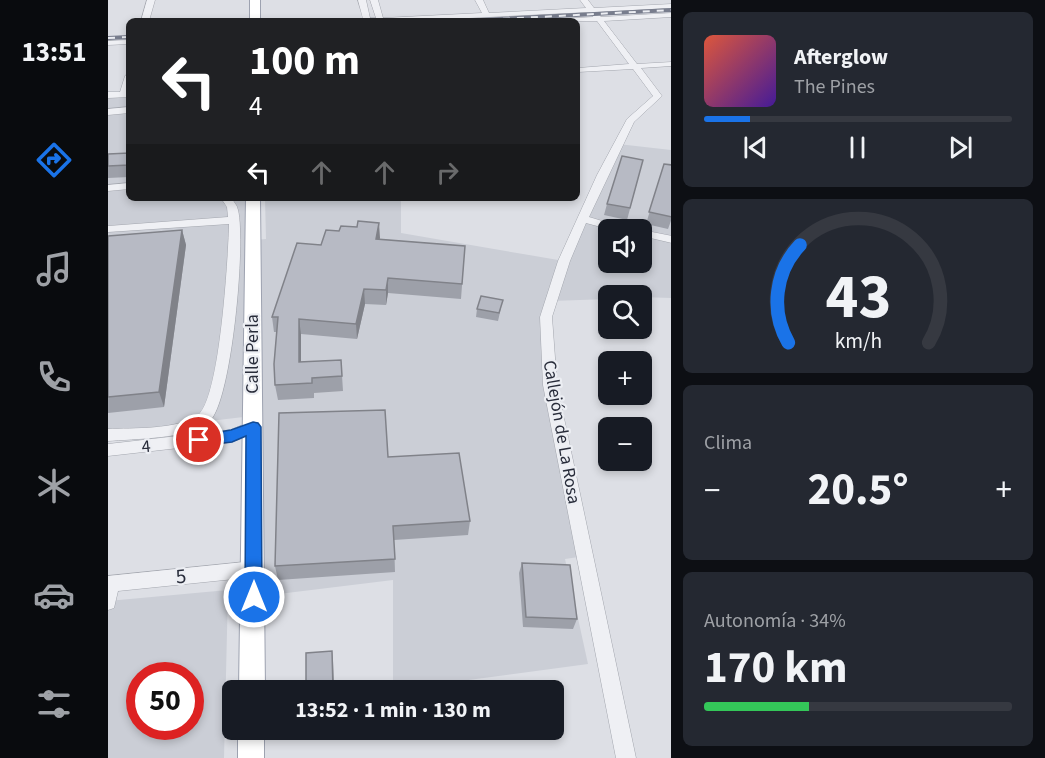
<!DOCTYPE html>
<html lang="es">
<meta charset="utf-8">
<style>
:root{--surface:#171b24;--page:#242831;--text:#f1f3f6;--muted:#9ea1a6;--line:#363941;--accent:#1a73e8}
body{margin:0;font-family:"Source Sans 3",sans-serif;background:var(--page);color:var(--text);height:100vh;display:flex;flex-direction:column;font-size:22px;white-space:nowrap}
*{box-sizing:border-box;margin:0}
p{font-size:20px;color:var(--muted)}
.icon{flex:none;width:33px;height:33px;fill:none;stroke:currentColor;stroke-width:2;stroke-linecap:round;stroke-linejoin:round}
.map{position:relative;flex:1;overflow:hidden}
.drawer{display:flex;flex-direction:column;gap:12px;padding:12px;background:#0d0f14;width:374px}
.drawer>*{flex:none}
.banner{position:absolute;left:18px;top:18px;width:454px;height:183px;border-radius:9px;box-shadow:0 3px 9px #0003;background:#202124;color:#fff;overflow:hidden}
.tools{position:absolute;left:490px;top:219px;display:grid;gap:12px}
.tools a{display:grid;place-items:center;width:54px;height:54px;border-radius:9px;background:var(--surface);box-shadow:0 3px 9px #0003;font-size:30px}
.speed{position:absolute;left:18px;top:662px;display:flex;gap:12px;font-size:30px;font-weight:700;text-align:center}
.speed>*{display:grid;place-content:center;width:78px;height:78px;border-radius:50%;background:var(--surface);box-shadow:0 3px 9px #0003;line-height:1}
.speed .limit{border:9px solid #d22;background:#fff;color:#111}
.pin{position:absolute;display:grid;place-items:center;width:51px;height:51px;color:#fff;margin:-26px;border:3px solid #fff;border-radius:50%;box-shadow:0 2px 6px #0007}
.me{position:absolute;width:66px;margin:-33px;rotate:0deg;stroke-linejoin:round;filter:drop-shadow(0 0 4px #0008)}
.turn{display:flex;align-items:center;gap:21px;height:126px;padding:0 24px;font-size:27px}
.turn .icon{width:78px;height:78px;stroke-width:2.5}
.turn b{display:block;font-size:42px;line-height:51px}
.lanes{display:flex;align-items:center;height:57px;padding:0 24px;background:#0003;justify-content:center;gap:30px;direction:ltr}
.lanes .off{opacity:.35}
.big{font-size:45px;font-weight:700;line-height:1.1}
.drawer .widget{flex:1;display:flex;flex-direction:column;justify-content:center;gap:9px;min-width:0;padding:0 21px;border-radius:9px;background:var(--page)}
.drawer .dial{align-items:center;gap:0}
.dial svg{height:156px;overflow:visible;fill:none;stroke:var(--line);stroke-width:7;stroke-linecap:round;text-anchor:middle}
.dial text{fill:var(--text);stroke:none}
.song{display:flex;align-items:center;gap:18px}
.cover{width:72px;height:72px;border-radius:9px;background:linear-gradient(135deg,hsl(10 70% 55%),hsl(260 70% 35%))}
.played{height:6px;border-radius:3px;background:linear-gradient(90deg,var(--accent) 15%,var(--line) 15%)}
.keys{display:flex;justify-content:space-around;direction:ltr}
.heat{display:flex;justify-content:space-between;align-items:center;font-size:33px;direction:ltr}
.charge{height:9px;border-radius:4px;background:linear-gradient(90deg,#34c759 34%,var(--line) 0)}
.trip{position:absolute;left:114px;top:680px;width:342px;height:60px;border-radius:9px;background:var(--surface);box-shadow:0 3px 9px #0003;font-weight:700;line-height:60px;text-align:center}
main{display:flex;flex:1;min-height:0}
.tabs{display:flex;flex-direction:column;width:108px;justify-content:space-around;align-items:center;background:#090b0e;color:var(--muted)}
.tabs .icon{width:42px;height:42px}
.tabs .selected{color:var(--accent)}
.tabs b{font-size:27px;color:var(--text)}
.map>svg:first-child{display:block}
</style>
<main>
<nav class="tabs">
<b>13:51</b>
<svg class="icon selected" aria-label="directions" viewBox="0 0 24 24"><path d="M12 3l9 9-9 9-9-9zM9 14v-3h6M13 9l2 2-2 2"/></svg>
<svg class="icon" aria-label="music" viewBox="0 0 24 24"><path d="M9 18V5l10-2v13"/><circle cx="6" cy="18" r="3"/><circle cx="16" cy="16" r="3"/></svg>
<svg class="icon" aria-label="phone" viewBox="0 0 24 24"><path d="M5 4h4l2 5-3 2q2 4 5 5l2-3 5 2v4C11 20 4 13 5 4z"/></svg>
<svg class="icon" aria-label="climate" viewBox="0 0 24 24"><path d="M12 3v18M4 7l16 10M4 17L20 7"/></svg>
<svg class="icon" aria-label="car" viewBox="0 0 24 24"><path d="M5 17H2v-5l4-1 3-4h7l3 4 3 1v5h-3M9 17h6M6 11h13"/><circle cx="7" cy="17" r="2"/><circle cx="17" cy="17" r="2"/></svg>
<svg class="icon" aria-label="filters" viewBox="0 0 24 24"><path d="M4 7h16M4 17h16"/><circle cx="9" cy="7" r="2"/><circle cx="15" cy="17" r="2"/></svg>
</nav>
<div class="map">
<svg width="564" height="758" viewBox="0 0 564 758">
<rect width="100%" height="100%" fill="#dddfe5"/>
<!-- built -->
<path fill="#cbced6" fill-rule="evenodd" d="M446,13L450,19L291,21Z
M21,94V198H145V240L158,239L157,198H293V233L456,261L510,144L563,150V298L501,296V299L443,301L438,317L477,556L457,559L480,664L285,690V580L146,597L144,416L0,433V95ZM501,230H534V262H501Z
M120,590L116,758H0V601ZM32,675H82V726H32Z"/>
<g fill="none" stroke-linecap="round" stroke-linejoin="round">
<!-- minor casing -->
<g stroke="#a3a6ae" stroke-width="1">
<path id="minor" d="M39,0H47L41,21H33Z
M250,0H258L262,18H268L262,0H270L275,18L374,13L367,0H375L381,13L478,8L472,0H480L486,8L564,4V8L489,12L493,17L564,13V17L496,21L529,64L564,62V66L533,68L554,96L526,122L481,217L524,230H504L478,223L462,261L444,317L449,385L528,758H508L435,385L432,317L450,261L489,175L519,119L545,96L525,69L470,72V68L521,64L489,21H446L450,19L485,17L482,12L299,21H249L255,19Z
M21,40V44L0,45V41Z
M21,73V97L0,98V92H12L17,76Z
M21,107V113L0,115V109Z
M21,183V189L0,191V185Z
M113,198H123C126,202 129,205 130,210C138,242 124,399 102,421C85,439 24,439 0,441V429C24,428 70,430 90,415C112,398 120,258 121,226V224L0,232V226L120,217L119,207Z
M534,230L564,236V243L534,236Z
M145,421L150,423L152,427L150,431L124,442L0,456V444L122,430Z
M146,561L152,564L154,569L152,574L146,577L10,591L6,608L0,610V576Z"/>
</g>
<!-- major casing -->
<g stroke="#9da2b0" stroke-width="2">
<path id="major" d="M142,0H152V21H142Z
M138,198H152L157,690H131Z
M130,729H156V758H130Z"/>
</g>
<!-- minor -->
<use href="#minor" fill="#eff0f4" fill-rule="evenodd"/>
<!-- major -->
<use href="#major" fill="#fff" fill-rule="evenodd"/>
<!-- rail casing -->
<g stroke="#787d8d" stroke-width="4">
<path id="rail" d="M353,21L564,10
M0,38L21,37"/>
</g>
<!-- rail -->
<use href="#rail" stroke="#eceef3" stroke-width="2" stroke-dasharray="7" stroke-linecap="butt"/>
</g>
<!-- wall -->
<path fill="#9da0a9" d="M21,153V177L0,178V154Z
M535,160L519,220L496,215L499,204Z
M556,164L564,165V218L560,229L538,224Z
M271,223V239L357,246L353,299L280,293L278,305L257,304L249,339L193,334V362L233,360L235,391L206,393V398L170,400L167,385L169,332H166L164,317L213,245L231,231Z
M74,230L78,245L56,407L0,413V236Z
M393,308L390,321L368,317L369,309Z
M280,457L362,521L360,535L286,540L287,572L170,580L167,566Z
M414,563L469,619L465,629L415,627L411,573Z"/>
<!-- shaded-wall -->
<path fill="#808289" d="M271,223L272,238L268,254V239Z
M74,230L78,245L56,407L51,392Z
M280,278V293L278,305V290Z
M256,289L257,304L249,339L248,324Z
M191,319L193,334V377L191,362Z
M224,651L225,660L226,690H225Z"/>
<!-- building -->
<path fill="#b7bac4" stroke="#808289" stroke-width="1.5" d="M21,153V165L0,166V154Z
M514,156L535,160L522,208L499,204Z
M556,164L564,165V217L541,212Z
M250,221L271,223L268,239L357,246L354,284L280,278L278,290L256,289L248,324L191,319V362L233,360L234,376L204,378V383L167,385L166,364L170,317H164L189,243L213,245L218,230L231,231L233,226L249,227Z
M74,230L51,392L0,397V236Z
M373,296L395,300L391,313L369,309Z
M277,410L280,457L351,453L362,521L285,526L287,559L167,566L171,413Z
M414,563L462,565L469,619L418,617Z
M224,651L225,690H198V653Z"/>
<!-- route -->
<path fill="#1a73e8" stroke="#114b97" stroke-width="1.5" d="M145,422L150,423L153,427L154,597L152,603L146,605L139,603L137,597L138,436L124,442L91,446L86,444L83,440L86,436L123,430Z"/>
<g text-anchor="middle" stroke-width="4.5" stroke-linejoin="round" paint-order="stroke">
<!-- street labels -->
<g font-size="18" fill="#282c3a" stroke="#eceef3">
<text transform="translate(144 354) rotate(-90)" y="6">Calle Perla</text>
<text transform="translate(454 432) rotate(80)" y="6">Callejón de La Rosa</text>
<text transform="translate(38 446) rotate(-6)" y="6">4</text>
</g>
<!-- near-street labels -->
<g font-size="21" fill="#282c3a" stroke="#eceef3">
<text transform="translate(73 576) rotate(-6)" y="7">5</text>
</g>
</g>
</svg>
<div class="tools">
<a><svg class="icon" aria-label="sound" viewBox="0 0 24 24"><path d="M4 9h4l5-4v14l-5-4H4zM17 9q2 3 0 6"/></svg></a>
<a><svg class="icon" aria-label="search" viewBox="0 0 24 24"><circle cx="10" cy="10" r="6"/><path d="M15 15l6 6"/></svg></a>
<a>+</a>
<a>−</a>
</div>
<div class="speed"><div class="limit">50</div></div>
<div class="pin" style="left:91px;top:440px;background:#d93025"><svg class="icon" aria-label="arrive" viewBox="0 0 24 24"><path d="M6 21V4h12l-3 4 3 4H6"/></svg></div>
<svg class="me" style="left:146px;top:597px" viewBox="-20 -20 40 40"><circle r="17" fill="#1a73e8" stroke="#fff" stroke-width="3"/><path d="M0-11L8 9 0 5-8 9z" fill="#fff"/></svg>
<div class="trip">13:52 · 1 min · 130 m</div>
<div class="banner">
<div class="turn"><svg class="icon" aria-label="left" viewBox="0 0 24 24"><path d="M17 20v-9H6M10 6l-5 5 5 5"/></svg><div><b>100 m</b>4</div></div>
<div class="lanes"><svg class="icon" aria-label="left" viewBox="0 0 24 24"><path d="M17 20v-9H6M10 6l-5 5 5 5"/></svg><svg class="icon off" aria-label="ahead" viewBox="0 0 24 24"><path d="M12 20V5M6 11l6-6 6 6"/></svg><svg class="icon off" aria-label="ahead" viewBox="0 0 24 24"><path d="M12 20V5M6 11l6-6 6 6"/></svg><svg class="icon off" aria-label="right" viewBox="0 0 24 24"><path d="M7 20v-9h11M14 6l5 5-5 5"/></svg></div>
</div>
</div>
<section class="drawer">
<div class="widget">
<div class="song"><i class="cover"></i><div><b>Afterglow</b><p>The Pines</p></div></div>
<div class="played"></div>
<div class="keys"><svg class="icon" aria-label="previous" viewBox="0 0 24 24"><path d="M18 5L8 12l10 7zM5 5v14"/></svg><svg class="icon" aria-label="pause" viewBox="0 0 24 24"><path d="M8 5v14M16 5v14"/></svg><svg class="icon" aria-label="next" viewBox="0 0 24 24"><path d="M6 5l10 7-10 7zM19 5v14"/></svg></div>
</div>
<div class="widget dial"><svg viewBox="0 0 100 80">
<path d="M14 69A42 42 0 1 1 86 69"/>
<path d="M14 69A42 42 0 0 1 20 19" stroke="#1a73e8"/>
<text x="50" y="56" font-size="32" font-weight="700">43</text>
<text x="50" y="72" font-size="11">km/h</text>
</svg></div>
<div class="widget"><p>Clima</p>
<div class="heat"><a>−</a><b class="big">20.5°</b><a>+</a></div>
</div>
<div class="widget"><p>Autonomía · 34%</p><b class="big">170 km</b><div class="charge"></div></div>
</section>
</main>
